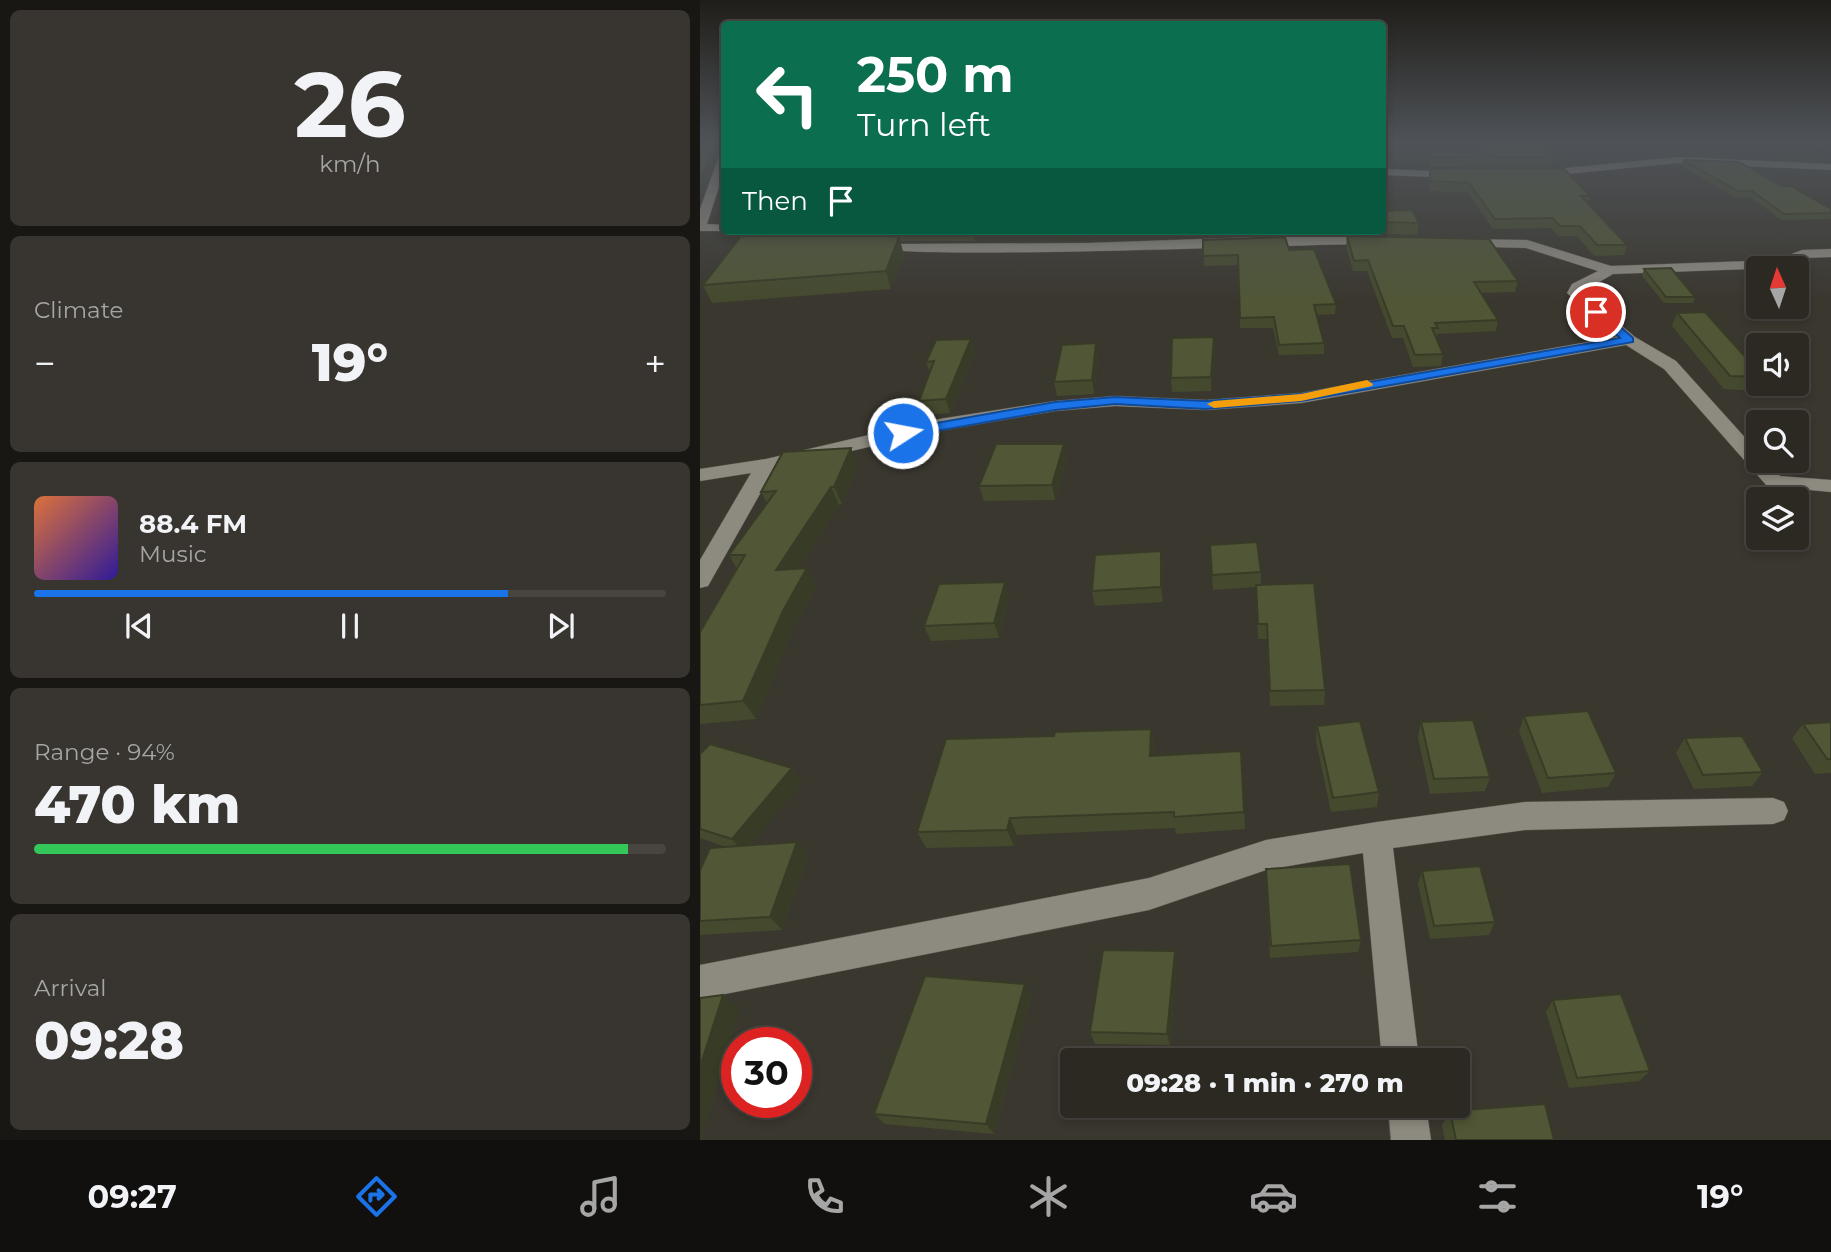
<!DOCTYPE html>
<meta charset="utf-8">
<style>
:root{--surface:#2c2923;--page:#383530;--text:#f1f3f6;--muted:#a6a6a6;--line:#484541;--accent:#1a73e8}
body{margin:0;font-family:Montserrat,sans-serif;background:var(--page);color:var(--text);height:100vh;display:flex;flex-direction:column;font-size:26px;white-space:nowrap}
*{box-sizing:border-box;margin:0}
p{font-size:23px;color:var(--muted)}
.icon{flex:none;width:38px;height:38px;fill:none;stroke:currentColor;stroke-width:2;stroke-linecap:round;stroke-linejoin:round}
.map{position:relative;flex:1;overflow:hidden}
.side{display:flex;flex-direction:column;gap:10px;padding:10px;background:#181713;width:700px}
.side>*{flex:none}
.banner{position:absolute;left:21px;top:21px;width:665px;height:214px;border-radius:7px;box-shadow:0 4px 10px #0003,0 0 0 2px var(--line);background:#0b6e4f;color:#fff;overflow:hidden}
.needle{width:46px;rotate:357deg}
.controls{position:absolute;left:1046px;top:256px;display:grid;gap:14px}
.controls a{display:grid;place-items:center;width:63px;height:63px;border-radius:7px;background:var(--surface);box-shadow:0 4px 10px #0003,0 0 0 2px var(--line);font-size:35px}
.speed{position:absolute;left:21px;top:1027px;display:flex;gap:14px;font-size:35px;font-weight:700;text-align:center}
.speed>*{display:grid;place-content:center;width:91px;height:91px;border-radius:50%;background:var(--surface);box-shadow:0 4px 10px #0003,0 0 0 2px var(--line);line-height:1}
.speed .limit{border:10px solid #d22;background:#fff;color:#111}
.pin{position:absolute;display:grid;place-items:center;width:60px;height:60px;color:#fff;margin:-30px;border:4px solid #fff;border-radius:50%;box-shadow:0 2px 7px #0007}
.me{position:absolute;width:77px;margin:-38px;rotate:79deg;stroke-linejoin:round;filter:drop-shadow(0 0 5px #0008)}
.turn{display:flex;align-items:center;gap:24px;height:147px;padding:0 21px;font-size:32px}
.turn .icon{width:91px;height:91px;stroke-width:2.5}
.turn b{display:block;font-size:49px;line-height:60px}
.then{display:flex;align-items:center;height:66px;padding:0 21px;background:#0003;gap:14px;font-size:26px}
.big{font-size:52px;font-weight:800;line-height:1.1}
.side .widget{flex:1;display:flex;flex-direction:column;justify-content:center;gap:10px;min-width:0;padding:0 24px;border-radius:10px;background:var(--page)}
.side .dial{align-items:center;gap:0}
.dial b{font-size:91px;line-height:1}
.song{display:flex;align-items:center;gap:21px}
.cover{width:84px;height:84px;border-radius:10px;background:linear-gradient(135deg,hsl(20 70% 55%),hsl(250 70% 35%))}
.played{height:7px;border-radius:4px;background:linear-gradient(90deg,var(--accent) 75%,var(--line) 75%)}
.keys{display:flex;justify-content:space-around;direction:ltr}
.heat{display:flex;justify-content:space-between;align-items:center;font-size:38px;direction:ltr}
.charge{height:10px;border-radius:5px;background:linear-gradient(90deg,#34c759 94%,var(--line) 0)}
.trip{position:absolute;left:360px;top:1048px;width:410px;height:70px;border-radius:7px;background:var(--surface);box-shadow:0 4px 10px #0003,0 0 0 2px var(--line);font-weight:800;line-height:70px;text-align:center}
.tabs{display:flex;height:112px;justify-content:space-around;align-items:center;background:#12100e;color:var(--muted)}
.tabs .icon{width:49px;height:49px}
.tabs .current{color:var(--accent)}
.tabs b{font-size:32px;color:var(--text)}
main{display:flex;flex:1;min-height:0}
.map>svg:first-child{display:block}
</style>
<main>
<section class="side">
<div class="widget dial"><b>26</b><p>km/h</p></div>
<div class="widget"><p>Climate</p>
<div class="heat"><a>−</a><b class="big">19°</b><a>+</a></div>
</div>
<div class="widget">
<div class="song"><i class="cover"></i><div><b>88.4 FM</b><p>Music</p></div></div>
<div class="played"></div>
<div class="keys"><svg class="icon" aria-label="previous" viewBox="0 0 24 24"><path d="M18 5L8 12l10 7zM5 5v14"/></svg><svg class="icon" aria-label="pause" viewBox="0 0 24 24"><path d="M8 5v14M16 5v14"/></svg><svg class="icon" aria-label="next" viewBox="0 0 24 24"><path d="M6 5l10 7-10 7zM19 5v14"/></svg></div>
</div>
<div class="widget"><p>Range · 94%</p><b class="big">470 km</b><div class="charge"></div></div>
<div class="widget"><p>Arrival</p><b class="big">09:28</b></div>
</section>
<div class="map">
<svg width="1131" height="1140" viewBox="0 0 1131 1140">
<rect width="100%" height="100%" fill="#3a372f"/>
<g fill="none" stroke-linecap="round" stroke-linejoin="round">
<!-- street casing -->
<g stroke="#58554e" stroke-width="1">
<path id="street" d="M24,153V171L7,224L24,225V231H29H0V209L19,156Z
M978,157L1131,164V170L978,163L836,177L830,174L836,171Z
M682,169L760,172L766,175L760,178L682,175Z
M618,235L676,236L682,240L676,244C612,243 187,263 165,245L172,241L197,244L388,243Z
M760,239L827,240L911,266L1050,261L1089,255L1102,250L1131,249V257L1105,258L1092,263L1050,269L913,274L882,292L935,337L976,361L1059,453V460H1065L1080,476L1131,480V492L1067,486L964,369L926,345L601,403L506,410L415,406L355,411L233,432L74,469L8,586L0,588V560L51,473L0,481V469L66,459L233,420L355,401L415,396L506,400L601,393L916,337L867,293L872,284L898,271L826,248L755,246V240Z
M1073,798L1084,802L1088,811L1084,820L1073,824L825,830L693,848L719,1060H682L663,853L566,870L449,910L0,999V965L449,878L566,840L677,822L825,802Z
M688,1106H726L731,1140H691Z"/>
</g>
<!-- street -->
<use href="#street" fill="#8d8a80" fill-rule="evenodd"/>
</g>
<!-- wall -->
<path fill="#454a2e" d="M773,143H838L853,157L851,167H729L731,150L783,154Z
M1108,143H1131V148L1118,149Z
M983,160L1082,186L1131,209V219L1081,220L1050,197L1036,198L981,166Z
M730,169L890,196L888,204L927,245L924,255L894,256L877,236H858L851,228L793,229L768,193L729,191Z
M682,211L719,223L717,235L642,233L641,231H682Z
M45,231H582V234L427,235L354,241L353,233L331,232L278,234L275,241H200L204,255L191,289L12,303L3,285Z
M647,236L818,281L815,292L780,293L798,320L796,331L737,334L736,338L743,354L741,366L713,367L703,338H692L667,271H653L646,246Z
M503,240L589,250L636,304L635,314L617,315L624,343V354L579,355L573,328H540L538,265L504,266Z
M944,269L995,297L993,303H964L942,276Z
M977,313L1059,372V383H1061L1057,391L1024,389L972,326Z
M514,337L515,351L511,391L472,392L471,378Z
M271,339L274,353L250,413L224,415L219,401L230,373L226,362Z
M396,343L398,357L394,394L357,396L354,382Z
M367,458L355,500L284,501L279,486Z
M158,465L142,504L139,505L98,569L107,568L116,587L93,629L56,719L0,724V632L37,569L29,555L67,503L61,492Z
M510,545L561,572V585L625,690L624,705L570,706L567,639H558L556,587L513,590Z
M461,551L463,566V602L395,606L392,591Z
M309,597L299,638L231,641L224,626Z
M824,716L916,773L908,787L842,793L819,731Z
M721,722L790,777L785,791L730,794L718,737Z
M1131,722V773L1115,774L1092,738L1103,724Z
M617,726L679,792L677,807L631,812L616,741Z
M451,729L454,746V755L541,751L545,829L476,834L475,828L317,835L314,846L226,848L217,832L354,736Z
M985,738L1063,772L1052,786L994,789L976,753Z
M0,754L92,768L102,783L50,845L97,842L108,856L82,930L0,935V870L26,847L0,838Z
M566,869L661,940L658,952L570,958Z
M722,871L795,922L789,935L730,939L718,884Z
M477,963L470,1045L395,1044L390,1032Z
M325,984L331,996L294,1134L185,1124L174,1114Z
M853,1000L950,1071L939,1081L869,1088L846,1012Z
M750,1111L854,1140H745L742,1125Z"/>
<!-- shaded-wall -->
<path fill="#383c26" d="M21,143L24,150L17,155L8,180L0,189V176L13,147Z
M273,231H278V234L275,241Z
M352,231H427V235L354,241Z
M199,237L204,255L191,289L186,271Z
M514,337L515,351L511,391V377Z
M271,339L274,353L250,413L246,399Z
M396,343L398,357L394,394L392,380Z
M364,444L367,458L355,500L352,485Z
M151,448L158,465L142,504L134,487Z
M131,487L139,505L86,588L76,570Z
M461,551L463,566V602L461,587Z
M107,568L116,587L93,629L56,719L43,701L83,611Z
M305,582L309,597L299,638L294,623Z
M451,729L454,746L453,773L450,756Z
M92,768L102,783L44,853L32,839Z
M310,818L317,835L314,846L307,830Z
M97,842L108,856L82,930L70,917Z
M475,951L477,963L470,1045L467,1034Z
M325,984L331,996L294,1134L286,1124Z
M23,995L40,1010L1,1140H0V1067Z"/>
<!-- building -->
<path fill="#505636" stroke="#383c26" stroke-width="2" d="M0,143H24V154H23L21,143L13,147L4,172L0,176Z
M783,143H838L853,157H731V150L793,155Z
M983,160L1039,162L1082,186H1091L1131,209V213L1084,214L1052,191H1038Z
M863,168L890,196H881L927,245H897L880,226H860L853,218L795,219L769,183L730,181V169Z
M712,210L719,223L682,222V211Z
M45,231H137L199,237L186,271L3,285Z
M182,231H273L194,232Z
M647,236L789,239L818,281L774,282L798,320L735,323L738,328H732L743,354L715,355L704,326H693L668,260L654,261Z
M585,237L589,250L614,249L636,304L614,305L624,343L579,345L574,317L540,318L538,255L503,256V240Z
M971,268L995,297H966L944,269Z
M1005,312L1059,372V377L1030,376L977,313Z
M514,337L511,377L471,378L472,338Z
M271,339L246,399L219,401L234,361L226,362L236,340Z
M396,343L392,380L354,382L362,345Z
M296,444H364L352,485L279,486Z
M151,448L134,487H131L76,570L107,568L83,611L43,701L0,705V632L45,555H29L76,491L61,492L83,452Z
M557,542L561,572L512,575L510,545Z
M461,551V587L392,591L395,555Z
M305,582L294,623L224,626L239,584Z
M614,583L625,690L570,691L567,624H558L556,585Z
M888,711L916,773L848,778L824,716Z
M773,720L790,777L734,779L721,722Z
M660,721L679,792L633,798L617,726Z
M1131,722V759H1127L1103,724Z
M451,729L450,756L541,751L544,812L474,817V812L310,818L307,830L217,832L246,739L354,736L355,732Z
M1042,736L1063,772L1003,775L985,738Z
M10,744L92,768L32,839L0,829V754Z
M97,842L70,917L0,921V870L10,848Z
M650,864L661,940L571,946L566,869Z
M780,866L795,922L734,926L722,871Z
M403,950L475,951L467,1034L390,1032Z
M225,976L325,984L286,1124L174,1114Z
M921,994L950,1071L877,1078L853,1000Z
M23,995L0,1067V998Z
M845,1104L854,1140H756L750,1111Z"/>
<!-- sky -->
<linearGradient id="sky" x2="0" y2="1"><stop stop-color="#201e1a"/><stop offset="0.47" stop-color="#4f5358"/><stop offset="1" stop-color="#4f5358" stop-opacity="0"/></linearGradient>
<rect width="1131" height="302" fill="url(#sky)"/>
<!-- route -->
<path fill="#1a73e8" stroke="#114b97" stroke-width="2" d="M892,309H900L933,338V342L601,401L506,409L415,404L355,410L203,437L197,433L203,429L355,402L415,397L506,401L601,394L920,338L892,314Z"/>
<!-- slow -->
<path fill="#f59e0b" d="M667,380L673,384L672,386L601,401L514,408L507,404L514,401L601,394Z"/>
</svg>
<div class="controls">
<a><svg class="needle" viewBox="-14 -14 28 28"><path d="M0-13l5 13h-10z" fill="#e53935"/><path d="M0 13l5-13h-10z" fill="#a6a6a6"/></svg></a>
<a><svg class="icon" aria-label="sound" viewBox="0 0 24 24"><path d="M4 9h4l5-4v14l-5-4H4zM17 9q2 3 0 6"/></svg></a>
<a><svg class="icon" aria-label="search" viewBox="0 0 24 24"><circle cx="10" cy="10" r="6"/><path d="M15 15l6 6"/></svg></a>
<a><svg class="icon" aria-label="layers" viewBox="0 0 24 24"><path d="M12 4l9 5-9 5-9-5zM3 14l9 5 9-5"/></svg></a>
</div>
<div class="speed"><div class="limit">30</div></div>
<div class="pin" style="left:896px;top:312px;background:#d93025"><svg class="icon" aria-label="arrive" viewBox="0 0 24 24"><path d="M6 21V4h12l-3 4 3 4H6"/></svg></div>
<svg class="me" style="left:203px;top:433px" viewBox="-20 -20 40 40"><circle r="17" fill="#1a73e8" stroke="#fff" stroke-width="3"/><path d="M0-11L8 9 0 5-8 9z" fill="#fff"/></svg>
<div class="trip">09:28 · 1 min · 270 m</div>
<div class="banner">
<div class="turn"><svg class="icon" aria-label="left" viewBox="0 0 24 24"><path d="M17 20v-9H6M10 6l-5 5 5 5"/></svg><div><b>250 m</b>Turn left</div></div>
<div class="then">Then<svg class="icon" aria-label="arrive" viewBox="0 0 24 24"><path d="M6 21V4h12l-3 4 3 4H6"/></svg></div>
</div>
</div>
</main>
<nav class="tabs">
<b>09:27</b>
<svg class="icon current" aria-label="directions" viewBox="0 0 24 24"><path d="M12 3l9 9-9 9-9-9zM9 14v-3h6M13 9l2 2-2 2"/></svg>
<svg class="icon" aria-label="music" viewBox="0 0 24 24"><path d="M9 18V5l10-2v13"/><circle cx="6" cy="18" r="3"/><circle cx="16" cy="16" r="3"/></svg>
<svg class="icon" aria-label="phone" viewBox="0 0 24 24"><path d="M5 4h4l2 5-3 2q2 4 5 5l2-3 5 2v4C11 20 4 13 5 4z"/></svg>
<svg class="icon" aria-label="climate" viewBox="0 0 24 24"><path d="M12 3v18M4 7l16 10M4 17L20 7"/></svg>
<svg class="icon" aria-label="car" viewBox="0 0 24 24"><path d="M5 17H2v-5l4-1 3-4h7l3 4 3 1v5h-3M9 17h6M6 11h13"/><circle cx="7" cy="17" r="2"/><circle cx="17" cy="17" r="2"/></svg>
<svg class="icon" aria-label="filters" viewBox="0 0 24 24"><path d="M4 7h16M4 17h16"/><circle cx="9" cy="7" r="2"/><circle cx="15" cy="17" r="2"/></svg>
<b>19°</b>
</nav>
